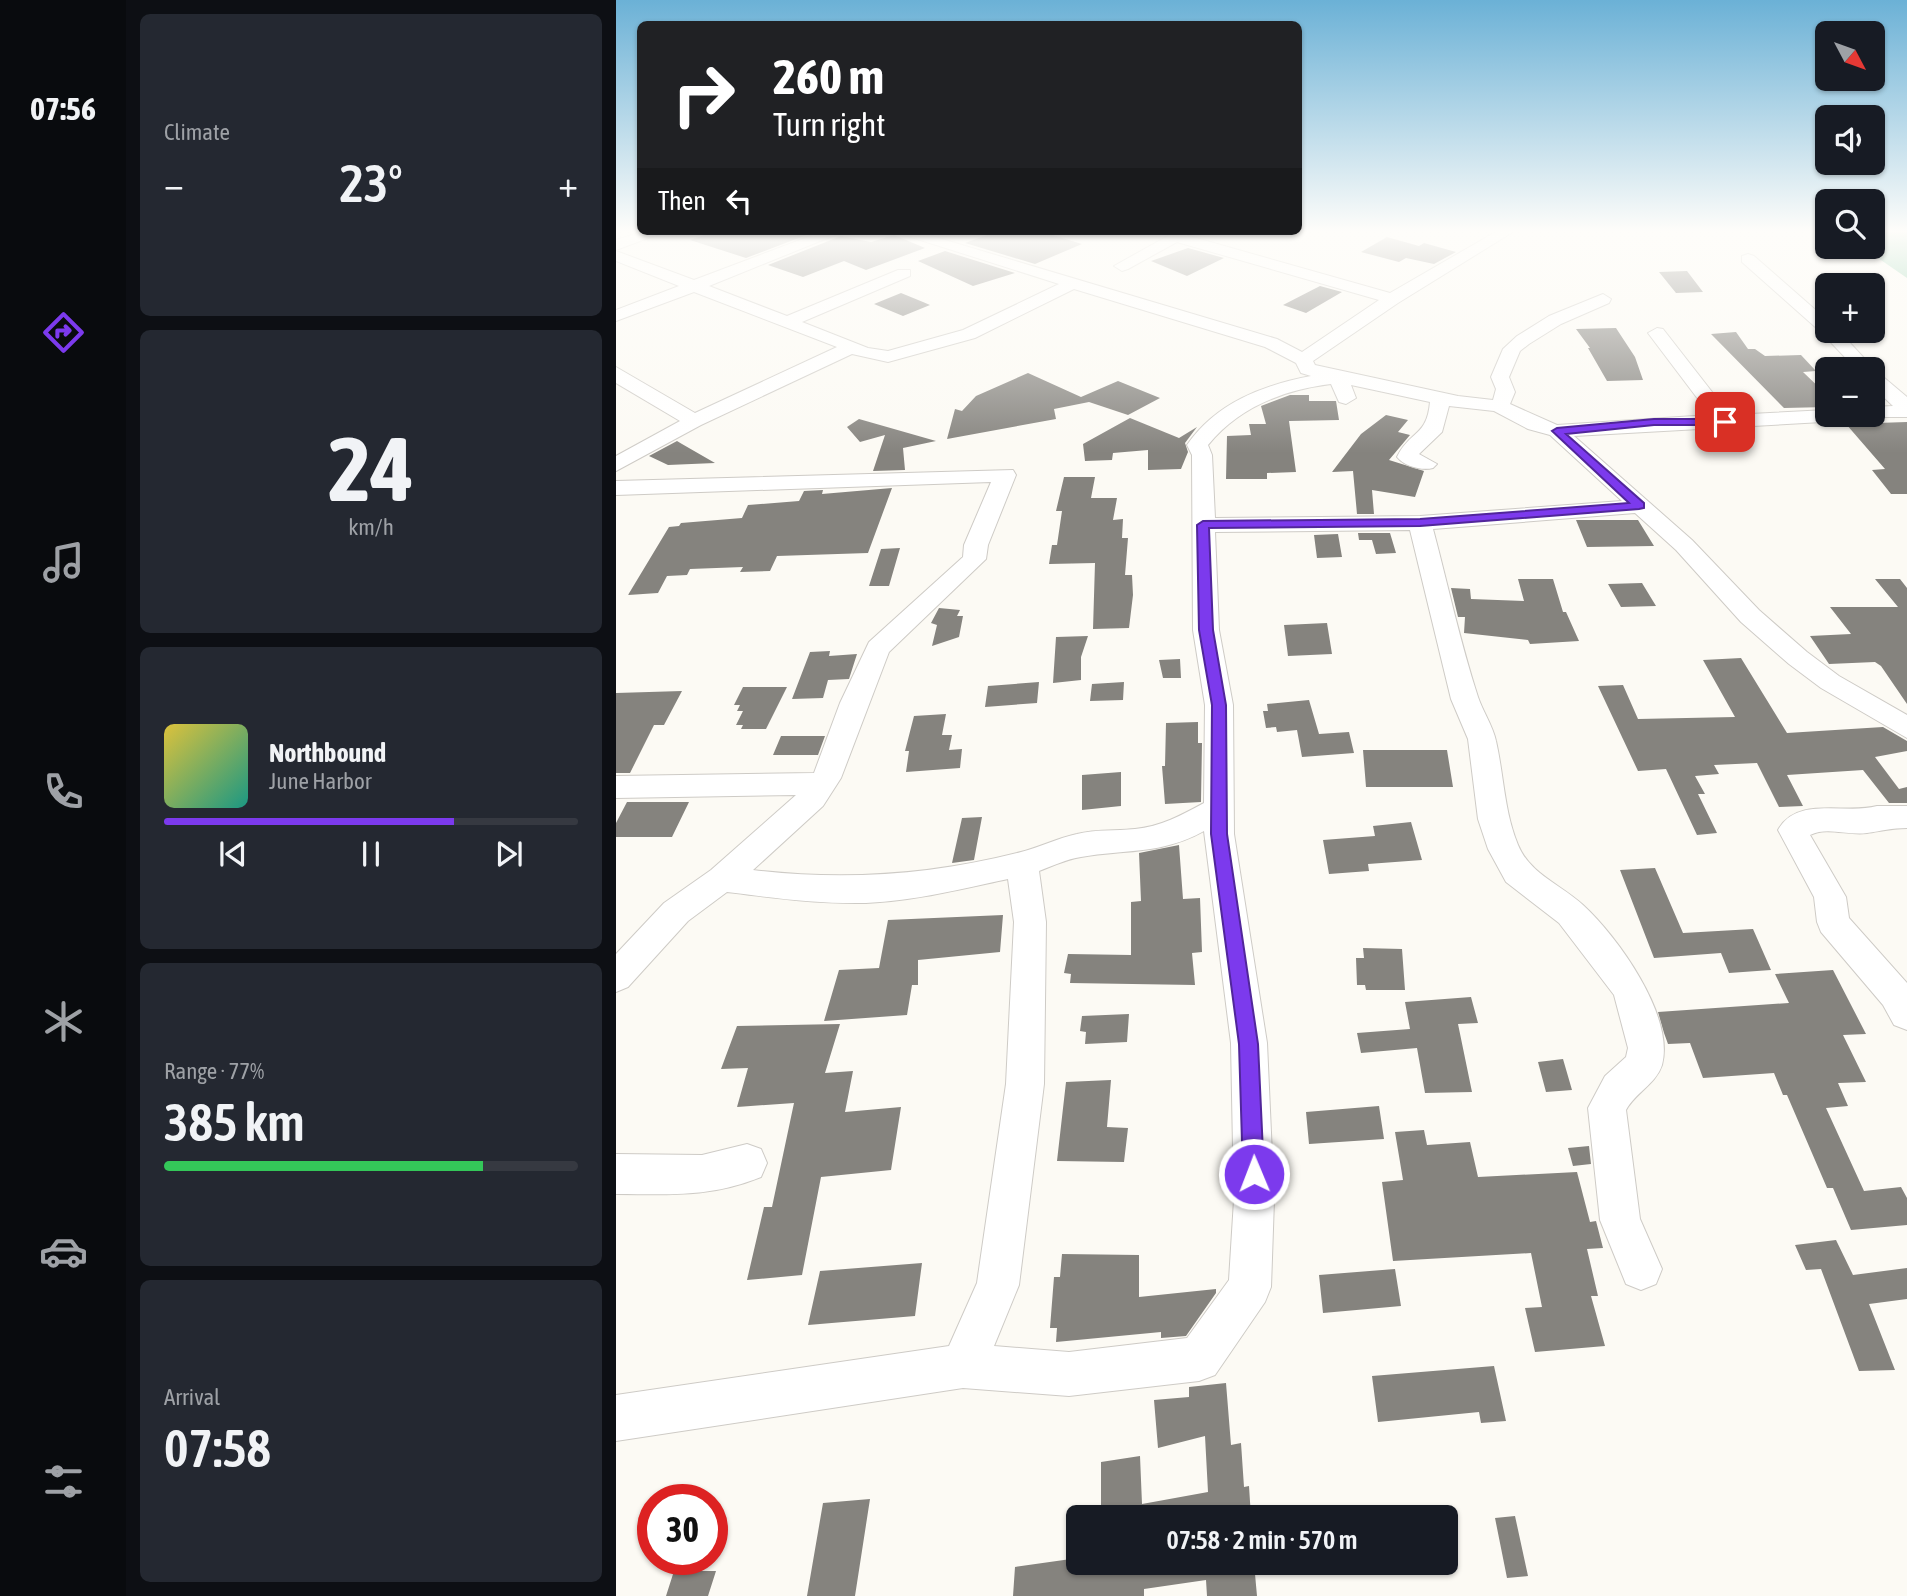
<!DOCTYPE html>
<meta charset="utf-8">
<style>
:root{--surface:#171b24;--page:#242831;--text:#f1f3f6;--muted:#9ea1a6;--line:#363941;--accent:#7c3aed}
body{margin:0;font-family:"Asap Condensed",sans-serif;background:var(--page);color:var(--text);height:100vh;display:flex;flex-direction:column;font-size:26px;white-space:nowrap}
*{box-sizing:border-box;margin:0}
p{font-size:23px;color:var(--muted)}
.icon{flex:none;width:38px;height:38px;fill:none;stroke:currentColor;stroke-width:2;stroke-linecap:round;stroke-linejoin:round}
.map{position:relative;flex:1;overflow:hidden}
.details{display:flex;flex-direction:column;gap:14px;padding:14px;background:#0d0f14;width:490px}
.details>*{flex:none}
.hud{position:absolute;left:21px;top:21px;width:665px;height:214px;border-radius:10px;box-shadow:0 2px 5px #0004;background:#202124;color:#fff;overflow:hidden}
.needle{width:46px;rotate:131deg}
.controls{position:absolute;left:1199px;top:21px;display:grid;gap:14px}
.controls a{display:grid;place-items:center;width:70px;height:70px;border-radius:10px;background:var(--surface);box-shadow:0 2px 5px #0004;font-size:35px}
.speed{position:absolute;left:21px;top:1484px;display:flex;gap:14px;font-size:35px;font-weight:700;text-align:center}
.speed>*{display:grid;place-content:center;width:91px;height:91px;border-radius:50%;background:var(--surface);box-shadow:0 2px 5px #0004;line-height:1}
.speed .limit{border:10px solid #d22;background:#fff;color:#111}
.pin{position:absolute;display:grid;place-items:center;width:60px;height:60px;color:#fff;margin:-30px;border-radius:14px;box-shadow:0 4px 10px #0006}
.me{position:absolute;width:77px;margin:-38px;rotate:359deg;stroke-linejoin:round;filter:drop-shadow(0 0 5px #0008)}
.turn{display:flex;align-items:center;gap:24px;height:147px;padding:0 21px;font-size:32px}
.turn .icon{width:91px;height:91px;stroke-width:2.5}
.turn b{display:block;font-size:49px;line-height:60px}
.then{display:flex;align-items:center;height:66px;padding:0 21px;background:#0003;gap:14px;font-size:26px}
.big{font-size:52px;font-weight:600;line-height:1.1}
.details .widget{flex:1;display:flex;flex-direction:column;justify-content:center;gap:10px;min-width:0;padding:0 24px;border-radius:10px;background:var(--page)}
.details .dial{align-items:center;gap:0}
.dial b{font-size:91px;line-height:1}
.song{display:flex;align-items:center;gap:21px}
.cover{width:84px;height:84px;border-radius:10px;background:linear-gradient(135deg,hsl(50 70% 55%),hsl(170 70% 35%))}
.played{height:7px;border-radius:4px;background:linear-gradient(90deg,var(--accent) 70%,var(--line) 70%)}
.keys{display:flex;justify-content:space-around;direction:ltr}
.heat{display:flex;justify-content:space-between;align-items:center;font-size:38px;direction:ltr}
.charge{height:10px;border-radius:5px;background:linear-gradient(90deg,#34c759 77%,var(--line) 0)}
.trip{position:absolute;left:450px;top:1505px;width:392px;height:70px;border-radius:10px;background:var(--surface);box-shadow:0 2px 5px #0004;font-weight:600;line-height:70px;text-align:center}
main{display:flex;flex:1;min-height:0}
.tab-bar{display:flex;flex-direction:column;width:126px;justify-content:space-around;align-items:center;background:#090b0e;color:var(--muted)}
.tab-bar .icon{width:49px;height:49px}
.tab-bar .current{color:var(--accent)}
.tab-bar b{font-size:32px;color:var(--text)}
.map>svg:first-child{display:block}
</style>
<main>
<nav class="tab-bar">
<b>07:56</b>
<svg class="icon current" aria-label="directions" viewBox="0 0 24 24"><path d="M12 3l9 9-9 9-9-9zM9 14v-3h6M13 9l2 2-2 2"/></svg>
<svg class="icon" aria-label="music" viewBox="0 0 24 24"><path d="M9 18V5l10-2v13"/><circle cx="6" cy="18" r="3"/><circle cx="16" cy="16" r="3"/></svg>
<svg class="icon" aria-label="phone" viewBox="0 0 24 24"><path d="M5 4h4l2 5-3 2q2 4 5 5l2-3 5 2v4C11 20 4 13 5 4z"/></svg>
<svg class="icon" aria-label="climate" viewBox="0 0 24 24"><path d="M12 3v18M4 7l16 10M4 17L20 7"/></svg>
<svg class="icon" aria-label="car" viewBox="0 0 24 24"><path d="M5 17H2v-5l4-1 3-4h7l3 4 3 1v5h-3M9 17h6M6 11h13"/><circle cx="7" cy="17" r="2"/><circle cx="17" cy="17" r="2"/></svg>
<svg class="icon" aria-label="filters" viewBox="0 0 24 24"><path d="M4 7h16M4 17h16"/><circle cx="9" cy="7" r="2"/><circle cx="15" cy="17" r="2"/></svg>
</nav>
<section class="details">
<div class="widget"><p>Climate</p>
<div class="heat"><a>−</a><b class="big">23°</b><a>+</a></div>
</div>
<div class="widget dial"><b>24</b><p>km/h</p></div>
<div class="widget">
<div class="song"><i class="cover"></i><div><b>Northbound</b><p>June Harbor</p></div></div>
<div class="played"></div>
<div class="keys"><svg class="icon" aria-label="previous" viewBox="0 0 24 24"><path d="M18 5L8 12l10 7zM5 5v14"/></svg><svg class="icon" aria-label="pause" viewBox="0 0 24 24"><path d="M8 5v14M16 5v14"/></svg><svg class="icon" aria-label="next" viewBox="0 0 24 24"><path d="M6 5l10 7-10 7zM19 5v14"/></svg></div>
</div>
<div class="widget"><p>Range · 77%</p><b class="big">385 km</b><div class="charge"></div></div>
<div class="widget"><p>Arrival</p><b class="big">07:58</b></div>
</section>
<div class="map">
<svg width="1291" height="1596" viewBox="0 0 1291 1596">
<rect width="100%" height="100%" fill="#fcfaf4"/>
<!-- forest -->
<path fill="#85cba6" d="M1257,230H1291V278L1246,247H1256Z"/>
<!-- building -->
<path fill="#85837e" d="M100,231H201L130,258L74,240Z
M382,231H423L466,244L419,264L349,243Z
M278,235L309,248L250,270L228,261L187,277L152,265L225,236L255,242Z
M771,237L803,246L808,243L840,252L818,264L790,258L783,262L745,252Z
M572,248L608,258L571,276L535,261Z
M329,251L399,273L357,286L302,261Z
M1071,271L1087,292L1060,293L1043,272Z
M704,286L726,292L690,313L667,305Z
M285,293L307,302L314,305L287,316L258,304Z
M1000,328L1019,357L1027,380L991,381L972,348H974L960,329Z
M1120,332L1132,349H1139L1149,356L1185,355L1200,371L1187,372L1211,395V407L1168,408L1095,334Z
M412,373L465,397L502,381L544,398L512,415L473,402L438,409L440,419L331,439L339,409L346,411L360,396Z
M674,395H693V401H720L723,420L673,421L680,472L651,473V479H610L611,436L635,435L633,424H650L645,406Z
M770,415L792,420L782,432L794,435L773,460L808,471L799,497L756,490L758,514H741L737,471L716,472L745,434Z
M514,418L563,438L581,427L569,443L572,452L565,469L532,470V450L497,453L496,460L469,461L467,444Z
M243,419L320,441L287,448L289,470L257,471L269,435L244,442L231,427Z
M1291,422V494H1275L1256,470L1269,469L1230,424Z
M61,441L66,444L99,463L52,465L33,456Z
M448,477H479L475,498H501L497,520L507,519L506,538H512L509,575H516L517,595L513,628L477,629L479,563L433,564L436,545H441L446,511H440Z
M276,488L252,553L161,556L154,571L124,572L127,567L74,569L71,575L51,576L42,593L12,595L53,527L63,526L65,523L126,518L132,505L183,501L188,491L207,490L206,494Z
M960,520H1022L1038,546L971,547Z
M742,533H774L780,553L760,554L756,540H743Z
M722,534L726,557L701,558L698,535Z
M284,548L273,586H253L265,549Z
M902,579H937L947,612H950L963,641L914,644L912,640L848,633L849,617H842L835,588L854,589L855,599L908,601Z
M1259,579H1284L1291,588V704L1265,666L1259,662L1213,664L1194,636L1235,634L1214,607H1282Z
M1026,583L1040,606L1005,607L992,584Z
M323,608L344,610L341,616H347L343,637L316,646L321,625L315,623Z
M711,623L716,654L672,656L668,625Z
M472,636L465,657V680L437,683L440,637Z
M214,651L213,656L241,654L233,679L212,680L207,698L176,699L194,652Z
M1125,658L1171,733L1267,727L1291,741V751L1259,757L1283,789L1291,787V803H1273L1247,770L1171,775L1187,806L1163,807L1141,763L1098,765L1103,774L1079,776L1089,794H1082L1101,833L1081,835L1050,769L1022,771L982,686L1007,685L1022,719L1119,717L1087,660Z
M564,659L565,678H547L543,660Z
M423,682L421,703L369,707L372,686Z
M508,682L507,700L474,701L476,684Z
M127,687H171L150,729H125L127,725H120L127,711H121L124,705H118Z
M66,691L48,725H38L14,773H0V693Z
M693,700L703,734L733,732L738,753L686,757L681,730L661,732L660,727L650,728L647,711H652L651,704Z
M330,714L326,735H336L333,750L346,749L344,768L290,772L293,751H289L298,716Z
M582,722V743H586L585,802L549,804L546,766H549L550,723Z
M165,736H209L202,755H157Z
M747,750H831L837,787H750Z
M505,772V806L466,810V775Z
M11,802H73L56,837H0V823Z
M366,817L358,860L336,863L346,818Z
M795,822L806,860L752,864L753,871L713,874L707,840L759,836L757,826Z
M563,845L567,899L584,898L586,952L576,953L579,985L454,983L455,974L448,973L452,954L515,955V902L525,901L523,853Z
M1039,868L1067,933L1137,929L1155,970L1113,973L1105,953L1038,958L1004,870Z
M387,915L384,952L302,960V985H296L291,1015L208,1021L223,970L263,968L272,920Z
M747,948L786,949L789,990H750L749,985H741L740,958H748Z
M1217,970L1250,1034L1227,1035L1250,1082L1222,1083L1232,1106L1210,1108L1248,1191L1285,1187L1291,1198V1225L1235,1230L1217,1188H1211L1171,1095H1167L1158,1073L1087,1078L1074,1043L1052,1044L1048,1033L1042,1012L1173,1003L1159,974Z
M855,997L862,1023L842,1024L856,1092L809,1093L801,1048L745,1053L741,1033L794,1029L789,1002Z
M513,1014L511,1042L469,1044L470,1032L464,1031L466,1016Z
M224,1024L209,1073L237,1071L229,1112L285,1107L275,1170L205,1177L186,1275L131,1280L148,1207H156L178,1103L121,1107L132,1068L105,1069L121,1026Z
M947,1059L956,1090L930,1092L922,1062Z
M495,1080L491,1127L512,1128L508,1162L441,1161L450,1082Z
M763,1106L768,1139L693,1144L690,1112Z
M808,1130L811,1145L854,1142L862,1177L961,1172L974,1222L980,1221L987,1248L971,1249L982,1296H975L989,1346L919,1352L909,1308L926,1307L915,1253L777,1261L766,1182L787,1180L779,1132Z
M973,1146L975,1164L957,1166L952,1148Z
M1220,1240L1237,1275L1291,1268V1299L1253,1304L1279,1370L1243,1371L1205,1269L1190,1270L1179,1245Z
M446,1254L523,1255V1297L600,1289V1293L570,1336L545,1338V1332L440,1342L441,1328H434L438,1277H444Z
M306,1263L299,1316L192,1325L204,1271Z
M779,1269L785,1306L707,1313L703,1275Z
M878,1366L890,1421L865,1423L863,1412L762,1422L756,1376Z
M610,1383L615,1445L625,1443L628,1487L633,1486L635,1517H485V1462L524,1456L526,1504L592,1492L589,1436L542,1448L538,1400L573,1397V1387Z
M254,1499L239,1596H191L207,1503Z
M899,1516L912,1576L891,1578L879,1518Z
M462,1558V1563H638L641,1596H591L590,1580L528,1589V1596H397L399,1567Z
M58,1571H100L92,1596H50Z"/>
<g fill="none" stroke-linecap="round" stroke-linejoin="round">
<!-- minor casing -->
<g stroke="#cecbc6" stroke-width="2">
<path id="minor" d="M883,230H900L782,303L697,361L699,365L842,396L877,400L880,389L875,377L887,349L901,336L933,316L987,294L995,299L993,303L945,324L913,344L904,351L893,377L899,392L894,404L941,425L1094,415L1032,333L1041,328L1047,329L1114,415L1211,410V415H1234L1224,421L958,436L1076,540L1143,610L1191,652L1223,676L1291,715V738L1205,688L1173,664L1125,622L1060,550L1019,513L817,529C832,585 844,642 862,697C867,712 877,726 880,741C888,776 888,811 902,845C914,874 944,884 967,905C1001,936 1059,1016 1046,1065C1040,1084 1019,1093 1010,1110L1024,1219L1046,1269L1040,1284L1025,1290L1010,1284L984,1220L972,1108L989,1076L1010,1057L1012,1048L998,995L943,923L890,882L872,849L862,819L852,739L835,699L794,530L599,532L603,630L617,705L618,834L651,1043L658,1200L655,1287L649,1302L599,1375L583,1381L453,1396L347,1388L0,1441V1395L333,1346L361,1283L390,1084L398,922L392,879C345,889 298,901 250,903C203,904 158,898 111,892L72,921L12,987L0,992V954L48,903L95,870L180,795L0,798V776L198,773L224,703L253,642L347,557L348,545L375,482L0,495V481L397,470L400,475L372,545L370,559L273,652L225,778L207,806L137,870C228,881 316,875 405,852C424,847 442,838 461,834C479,829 500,831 519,829C544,827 566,815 588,803L589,705L577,630L576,455L571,445C600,403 647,385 695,376L685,373L680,363L649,347L458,289L359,338L272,362L236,354L85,425L0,471V456L64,421L0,383V367L79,413L221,347L78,292L0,321V310L63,286L0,261V251L78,280L208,231H229L93,286L171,316L282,270H294V276L186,322L252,348L272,351L347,330L443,284L276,231H299L661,339L686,352L763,300L561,242L512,269L506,271L498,266L559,232L774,293ZM715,384L723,402L730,404L740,398L735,385L814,402C811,437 794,430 781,457C788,466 806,471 817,468L821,464L803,454L826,432L833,406L878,411L912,429L934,435L1006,501L804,516L599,518L596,455L592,445C623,407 667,390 715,384ZM588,831L615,1043L618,1200L613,1280L571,1338L453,1352L378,1346L403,1285L428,1084L430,922L423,871C436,866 451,859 465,857C509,849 545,855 588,831Z
M29,231H51L0,250V240Z
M1132,254L1138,256L1211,320V331H1223L1259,370L1291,397V417H1249L1247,415H1256V407L1277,406L1256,386V369H1240L1206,333L1126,262V256Z
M1261,806H1291V828C1276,828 1265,831 1251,833C1232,836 1212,826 1194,835L1230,897L1233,918L1291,983V1030L1278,1025L1267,1005L1205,932L1201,922L1198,897L1162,830C1181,795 1230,815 1261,806Z
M131,1144L145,1149L151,1163L145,1177C93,1198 54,1194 0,1194V1154L86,1155Z"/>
</g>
<!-- minor -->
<use href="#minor" fill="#fff" fill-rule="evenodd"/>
</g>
<!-- sky -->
<linearGradient id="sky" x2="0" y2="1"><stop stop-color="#6bb1d6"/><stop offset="0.51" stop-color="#fefdfa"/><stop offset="1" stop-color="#fefdfa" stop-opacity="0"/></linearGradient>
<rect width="1291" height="453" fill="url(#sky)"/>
<!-- route -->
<path fill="#7c3aed" stroke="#51269a" stroke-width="2" d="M1038,419H1109L1114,422L1109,425H1038L950,434L1028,503V508L1023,509L804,526L593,528L597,630L610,705L611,834L642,1044L648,1174L645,1181L638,1184L630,1181L627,1174L623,1044L595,834L596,705L583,630L581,525L587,521L804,519L1013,503L936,431L941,428Z"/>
</svg>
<div class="controls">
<a><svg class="needle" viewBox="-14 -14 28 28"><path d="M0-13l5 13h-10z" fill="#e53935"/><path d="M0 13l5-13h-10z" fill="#9ea1a6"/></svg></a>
<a><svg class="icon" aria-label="sound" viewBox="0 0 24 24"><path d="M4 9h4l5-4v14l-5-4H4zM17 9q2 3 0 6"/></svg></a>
<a><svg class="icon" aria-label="search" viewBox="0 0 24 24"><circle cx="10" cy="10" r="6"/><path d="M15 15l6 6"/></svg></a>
<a>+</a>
<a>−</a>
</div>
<div class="speed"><div class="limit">30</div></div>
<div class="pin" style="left:1109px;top:422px;background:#d93025"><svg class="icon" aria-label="arrive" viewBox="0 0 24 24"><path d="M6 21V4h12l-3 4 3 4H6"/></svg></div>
<svg class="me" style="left:638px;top:1174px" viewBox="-20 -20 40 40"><circle r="17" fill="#7c3aed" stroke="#fff" stroke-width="3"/><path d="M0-11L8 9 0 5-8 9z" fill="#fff"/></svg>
<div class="trip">07:58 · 2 min · 570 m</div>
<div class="hud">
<div class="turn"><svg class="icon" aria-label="right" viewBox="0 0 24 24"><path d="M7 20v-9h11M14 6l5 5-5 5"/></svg><div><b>260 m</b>Turn right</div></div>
<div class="then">Then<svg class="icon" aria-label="left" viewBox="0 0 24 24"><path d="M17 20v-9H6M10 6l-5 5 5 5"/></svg></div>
</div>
</div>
</main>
